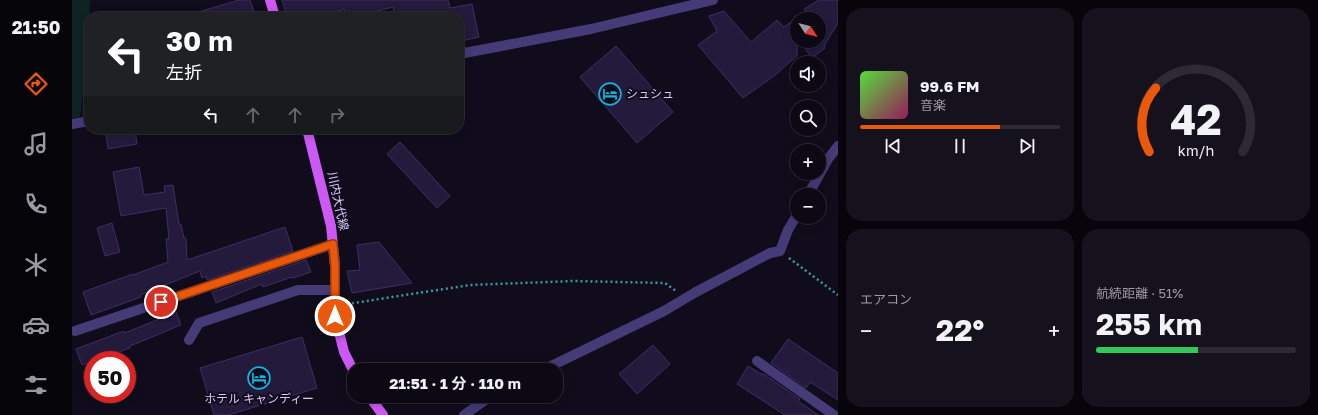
<!DOCTYPE html>
<html lang="ja">
<meta charset="utf-8">
<style>
:root{--surface:#0d0914;--page:#16121d;--text:#f1f3f6;--muted:#9a9aa0;--line:#2d2a34;--accent:#ea580c}
body{margin:0;font-family:"Golos Text","Noto Sans JP",sans-serif;background:var(--page);color:var(--text);height:100vh;display:flex;flex-direction:column;font-size:15px;white-space:nowrap}
*{box-sizing:border-box;margin:0}
p{font-size:13px;color:var(--muted)}
.icon{flex:none;width:22px;height:22px;fill:none;stroke:currentColor;stroke-width:2;stroke-linecap:round;stroke-linejoin:round}
.map{position:relative;flex:1;overflow:hidden}
.panel{display:flex;flex-direction:column;gap:8px;padding:8px;background:#07050b;width:480px}
.panel>*{flex:none}
.top-card{position:absolute;left:12px;top:12px;width:380px;height:122px;border-radius:16px;box-shadow:0 2px 10px #0003,0 0 0 1px var(--line);background:#202124;color:#fff;overflow:hidden}
.needle{width:26px;rotate:126deg}
.fabs{position:absolute;left:718px;top:12px;display:grid;gap:8px}
.fabs a{display:grid;place-items:center;width:36px;height:36px;border-radius:50%;background:var(--surface);box-shadow:0 2px 10px #0003,0 0 0 1px var(--line);font-size:20px}
.speed{position:absolute;left:12px;top:351px;display:flex;gap:8px;font-size:20px;font-weight:700;text-align:center}
.speed>*{display:grid;place-content:center;width:52px;height:52px;border-radius:50%;background:var(--surface);box-shadow:0 2px 10px #0003,0 0 0 1px var(--line);line-height:1}
.speed .limit{border:6px solid #d22;background:#fff;color:#111}
.pin{position:absolute;display:grid;place-items:center;width:34px;height:34px;color:#fff;margin:-17px;border:2px solid #fff;border-radius:50%;box-shadow:0 1px 4px #0007}
.me{position:absolute;width:44px;margin:-22px;rotate:0deg;stroke-linejoin:round;filter:drop-shadow(0 0 3px #0008)}
.turn{display:flex;align-items:center;gap:14px;height:84px;padding:0 16px;font-size:18px}
.turn .icon{width:52px;height:52px;stroke-width:2.5}
.turn b{display:block;font-size:28px;line-height:34px}
.lanes{display:flex;align-items:center;height:38px;padding:0 16px;background:#0003;justify-content:center;gap:20px;direction:ltr}
.lanes .off{opacity:.35}
.big{font-size:30px;font-weight:700;line-height:1.1}
.panel .tile{flex:1;display:flex;flex-direction:column;justify-content:center;gap:6px;min-width:0;padding:0 14px;border-radius:16px;background:var(--page)}
.panel .dial{align-items:center;gap:0}
.dial svg{height:104px;overflow:visible;fill:none;stroke:var(--line);stroke-width:7;stroke-linecap:round;text-anchor:middle}
.dial text{fill:var(--text);stroke:none}
.song{display:flex;align-items:center;gap:12px}
.cover{width:48px;height:48px;border-radius:6px;background:linear-gradient(135deg,hsl(110 70% 55%),hsl(330 70% 35%))}
.played{height:4px;border-radius:2px;background:linear-gradient(90deg,var(--accent) 70%,var(--line) 70%)}
.keys{display:flex;justify-content:space-around;direction:ltr}
.heat{display:flex;justify-content:space-between;align-items:center;font-size:22px;direction:ltr}
.charge{height:6px;border-radius:3px;background:linear-gradient(90deg,#34c759 51%,var(--line) 0)}
.panel .tiles{flex:1;display:grid;gap:8px;grid-template-columns:repeat(2,1fr)}
.trip{position:absolute;left:275px;top:363px;width:216px;height:40px;border-radius:16px;background:var(--surface);box-shadow:0 2px 10px #0003,0 0 0 1px var(--line);font-weight:700;line-height:40px;text-align:center}
main{display:flex;flex:1;min-height:0}
.tab-bar{display:flex;flex-direction:column;width:72px;justify-content:space-around;align-items:center;background:#050408;color:var(--muted)}
.tab-bar .icon{width:28px;height:28px}
.tab-bar .current{color:var(--accent)}
.tab-bar b{font-size:18px;color:var(--text)}
.map>svg:first-child{display:block}
</style>
<main>
<nav class="tab-bar">
<b>21:50</b>
<svg class="icon current" aria-label="directions" viewBox="0 0 24 24"><path d="M12 3l9 9-9 9-9-9zM9 14v-3h6M13 9l2 2-2 2"/></svg>
<svg class="icon" aria-label="music" viewBox="0 0 24 24"><path d="M9 18V5l10-2v13"/><circle cx="6" cy="18" r="3"/><circle cx="16" cy="16" r="3"/></svg>
<svg class="icon" aria-label="phone" viewBox="0 0 24 24"><path d="M5 4h4l2 5-3 2q2 4 5 5l2-3 5 2v4C11 20 4 13 5 4z"/></svg>
<svg class="icon" aria-label="climate" viewBox="0 0 24 24"><path d="M12 3v18M4 7l16 10M4 17L20 7"/></svg>
<svg class="icon" aria-label="car" viewBox="0 0 24 24"><path d="M5 17H2v-5l4-1 3-4h7l3 4 3 1v5h-3M9 17h6M6 11h13"/><circle cx="7" cy="17" r="2"/><circle cx="17" cy="17" r="2"/></svg>
<svg class="icon" aria-label="filters" viewBox="0 0 24 24"><path d="M4 7h16M4 17h16"/><circle cx="9" cy="7" r="2"/><circle cx="15" cy="17" r="2"/></svg>
</nav>
<div class="map">
<svg width="766" height="415" viewBox="0 0 766 415">
<rect width="100%" height="100%" fill="#110c1b"/>
<!-- green -->
<path fill="#102324" d="M0,0H18L17,48L8,117L0,118Z"/>
<!-- building -->
<path fill="#241a3b" stroke="#3f2d65" d="M167,0H178L183,15L175,17H120V14Z
M210,0H376L378,8L400,4L407,37L389,41L387,30V17H323L321,7L294,14L295,17H274L272,9L248,17H215Z
M747,0H766V23L752,46L753,48L740,58L728,41H747V19H725V56L702,76L671,98L626,45L645,31L637,16L652,11L679,42L705,20L712,27L734,11L732,9Z
M544,46L601,112L565,143L508,77Z
M63,130L65,144L36,149L34,135Z
M328,142L378,196L365,208L315,154Z
M67,167L72,195L93,192L92,186L101,185L107,224H109L112,238H114L115,260L213,227L221,251L135,280L134,276L130,278L128,271L68,295L69,297L19,315L11,292L61,274V275L96,262L94,239H97L94,208L49,216L41,172Z
M40,223L48,252L33,256L25,228Z
M307,242L340,283L280,293L275,271L288,270L285,245Z
M234,260L239,272L221,278L220,277L191,287L190,284L144,303L140,292Z
M103,309L109,325L58,346V348L24,360H21V361L10,365L4,349L52,331L53,333L92,317L90,314Z
M230,337L245,388L156,415H142L128,368Z
M716,339L766,373V400L738,382L734,388L699,363Z
M581,345L598,364L565,394L547,374Z
M676,366L691,375L692,374L728,399L726,401L746,415H713L665,384Z"/>
<g fill="none" stroke-linecap="round" stroke-linejoin="round">
<!-- path -->
<path stroke="#359ea4" stroke-width="2.5" stroke-dasharray="2 3" stroke-linecap="butt" d="M717,258L766,295
M275,304L398,285L501,281L593,283L604,291"/>
<!-- minor -->
<path stroke="#443b77" stroke-width="10" d="M387,54L519,29L641,0
M0,124L17,121
M736,195L756,159L766,146
M3,331L261,244
M117,340L127,323L226,290H263
M685,361L762,415
M471,370L592,311L624,292L698,253L708,251L716,230L725,215
M392,415L419,396"/>
<!-- major -->
<path stroke="#cc59f3" stroke-width="10" d="M198,0L203,17
M235,129L259,226L263,266V316L272,352L282,372
M297,396L311,415"/>
</g>
<g fill="none" stroke-linecap="round" stroke-linejoin="round">
<!-- route casing -->
<g stroke="#983908" stroke-width="10">
<path id="route" d="M89,302L261,244L263,266V316"/>
</g>
<!-- route -->
<use href="#route" stroke="#ea580c" stroke-width="7"/>
</g>
<!-- icons -->
<defs>
<g id="hotel-ring" transform="scale(1.15)"><circle r="9.5" fill="#110c1b" stroke="#10b3e1" stroke-width="1.5"/><path d="M-6-4.5h1.5V1H6V5H4.5V3h-9V5H-6ZM-4 0a1.8 1.8 0 1 1 3.6 0ZM.5 0V-2.5h3Q6-2.5 6 0Z" fill="#10b3e1"/></g>
</defs>
<g fill-rule="evenodd">
<use href="#hotel-ring" x="538" y="94"/>
<use href="#hotel-ring" x="187" y="378"/>
</g>
<g text-anchor="middle" stroke-width="4" stroke-linejoin="round" paint-order="stroke">
<!-- poi labels -->
<g font-size="12" fill="#d6cafb" stroke="#110c1b" text-anchor="start">
<text x="554" y="98">シュシュ</text>
<text x="187" y="403" text-anchor="middle">ホテル キャンディー</text>
</g>
<!-- street labels -->
<g font-size="12" fill="#d6cafb" stroke="#110c1b">
<text transform="translate(266 201) rotate(78)" y="4">川内大代線</text>
</g>
</g>
</svg>
<div class="fabs">
<a><svg class="needle" viewBox="-14 -14 28 28"><path d="M0-13l5 13h-10z" fill="#e53935"/><path d="M0 13l5-13h-10z" fill="#9a9aa0"/></svg></a>
<a><svg class="icon" aria-label="sound" viewBox="0 0 24 24"><path d="M4 9h4l5-4v14l-5-4H4zM17 9q2 3 0 6"/></svg></a>
<a><svg class="icon" aria-label="search" viewBox="0 0 24 24"><circle cx="10" cy="10" r="6"/><path d="M15 15l6 6"/></svg></a>
<a>+</a>
<a>−</a>
</div>
<div class="speed"><div class="limit">50</div></div>
<div class="pin" style="left:89px;top:302px;background:#d93025"><svg class="icon" aria-label="arrive" viewBox="0 0 24 24"><path d="M6 21V4h12l-3 4 3 4H6"/></svg></div>
<svg class="me" style="left:263px;top:316px" viewBox="-20 -20 40 40"><circle r="17" fill="#ea580c" stroke="#fff" stroke-width="3"/><path d="M0-11L8 9 0 5-8 9z" fill="#fff"/></svg>
<div class="trip">21:51 · 1 分 · 110 m</div>
<div class="top-card">
<div class="turn"><svg class="icon" aria-label="left" viewBox="0 0 24 24"><path d="M17 20v-9H6M10 6l-5 5 5 5"/></svg><div><b>30 m</b>左折</div></div>
<div class="lanes"><svg class="icon" aria-label="left" viewBox="0 0 24 24"><path d="M17 20v-9H6M10 6l-5 5 5 5"/></svg><svg class="icon off" aria-label="ahead" viewBox="0 0 24 24"><path d="M12 20V5M6 11l6-6 6 6"/></svg><svg class="icon off" aria-label="ahead" viewBox="0 0 24 24"><path d="M12 20V5M6 11l6-6 6 6"/></svg><svg class="icon off" aria-label="right" viewBox="0 0 24 24"><path d="M7 20v-9h11M14 6l5 5-5 5"/></svg></div>
</div>
</div>
<section class="panel">
<div class="tiles">
<div class="tile">
<div class="song"><i class="cover"></i><div><b>99.6 FM</b><p>音楽</p></div></div>
<div class="played"></div>
<div class="keys"><svg class="icon" aria-label="previous" viewBox="0 0 24 24"><path d="M18 5L8 12l10 7zM5 5v14"/></svg><svg class="icon" aria-label="pause" viewBox="0 0 24 24"><path d="M8 5v14M16 5v14"/></svg><svg class="icon" aria-label="next" viewBox="0 0 24 24"><path d="M6 5l10 7-10 7zM19 5v14"/></svg></div>
</div>
<div class="tile dial"><svg viewBox="0 0 100 80">
<path d="M14 69A42 42 0 1 1 86 69"/>
<path d="M14 69A42 42 0 0 1 19 20" stroke="#ea580c"/>
<text x="50" y="56" font-size="32" font-weight="700">42</text>
<text x="50" y="72" font-size="11">km/h</text>
</svg></div>
<div class="tile"><p>エアコン</p>
<div class="heat"><a>−</a><b class="big">22°</b><a>+</a></div>
</div>
<div class="tile"><p>航続距離 · 51%</p><b class="big">255 km</b><div class="charge"></div></div>
</div>
</section>
</main>
